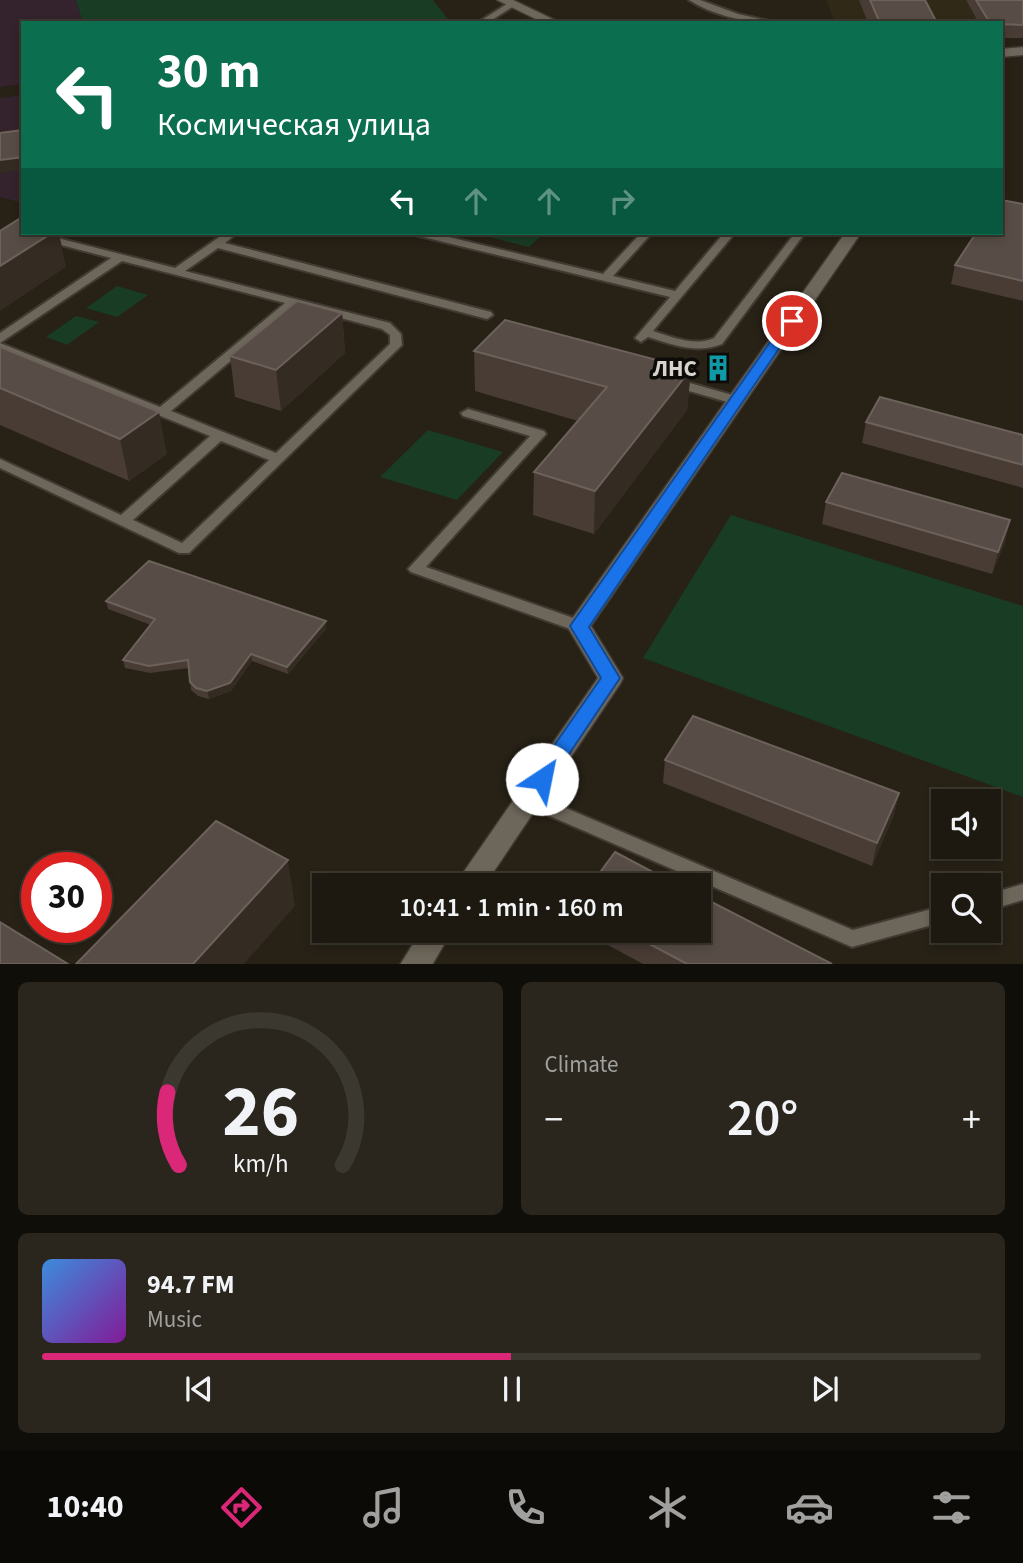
<!DOCTYPE html>
<meta charset="utf-8">
<style>
:root{--surface:#1d1910;--page:#2a261e;--text:#f1f3f6;--muted:#a0a09f;--line:#3b3830;--accent:#db2777}
body{margin:0;font-family:"Source Sans 3",sans-serif;background:var(--page);color:var(--text);height:100vh;display:flex;flex-direction:column;font-size:26px;white-space:nowrap}
*{box-sizing:border-box;margin:0}
p{font-size:23px;color:var(--muted)}
.icon{flex:none;width:38px;height:38px;fill:none;stroke:currentColor;stroke-width:2;stroke-linecap:round;stroke-linejoin:round}
.map{position:relative;height:964px;overflow:hidden}
.side{display:flex;flex-direction:column;gap:18px;padding:18px;background:#100e09;flex:1}
.side>*{flex:none}
.top-card{position:absolute;left:21px;top:21px;width:982px;height:214px;border-radius:0px;box-shadow:0 4px 10px #0003,0 0 0 2px var(--line);background:#0b6e4f;color:#fff;overflow:hidden}
.controls{position:absolute;left:931px;top:789px;display:grid;gap:14px}
.controls a{display:grid;place-items:center;width:70px;height:70px;border-radius:0px;background:var(--surface);box-shadow:0 4px 10px #0003,0 0 0 2px var(--line);font-size:35px}
.speed{position:absolute;left:21px;top:852px;display:flex;gap:14px;font-size:35px;font-weight:700;text-align:center}
.speed>*{display:grid;place-content:center;width:91px;height:91px;border-radius:50%;background:var(--surface);box-shadow:0 4px 10px #0003,0 0 0 2px var(--line);line-height:1}
.speed .limit{border:10px solid #d22;background:#fff;color:#111}
.pin{position:absolute;display:grid;place-items:center;width:60px;height:60px;color:#fff;margin:-30px;border:4px solid #fff;border-radius:50%;box-shadow:0 2px 7px #0007}
.me{position:absolute;width:77px;margin:-38px;rotate:34deg;stroke-linejoin:round;filter:drop-shadow(0 0 5px #0008)}
.turn{display:flex;align-items:center;gap:24px;height:147px;padding:0 21px;font-size:32px}
.turn .icon{width:91px;height:91px;stroke-width:2.5}
.turn b{display:block;font-size:49px;line-height:60px}
.lanes{display:flex;align-items:center;height:66px;padding:0 21px;background:#0003;justify-content:center;gap:35px;direction:ltr}
.lanes .off{opacity:.35}
.big{font-size:52px;font-weight:600;line-height:1.1}
.side .tile{flex:1;display:flex;flex-direction:column;justify-content:center;gap:10px;min-width:0;padding:0 24px;border-radius:10px;background:var(--page)}
.side .dial{align-items:center;gap:0}
.dial svg{height:182px;overflow:visible;fill:none;stroke:var(--line);stroke-width:7;stroke-linecap:round;text-anchor:middle}
.dial text{fill:var(--text);stroke:none}
.song{display:flex;align-items:center;gap:21px}
.cover{width:84px;height:84px;border-radius:10px;background:linear-gradient(135deg,hsl(210 70% 55%),hsl(290 70% 35%))}
.played{height:7px;border-radius:4px;background:linear-gradient(90deg,var(--accent) 50%,var(--line) 50%)}
.keys{display:flex;justify-content:space-around;direction:ltr}
.heat{display:flex;justify-content:space-between;align-items:center;font-size:38px;direction:ltr}
.side .tiles{flex:1;display:grid;gap:18px;grid-template-columns:1fr 1fr}
.tile:last-child{grid-column:span 2}
.trip{position:absolute;left:312px;top:873px;width:399px;height:70px;border-radius:0px;background:var(--surface);box-shadow:0 4px 10px #0003,0 0 0 2px var(--line);font-weight:600;line-height:70px;text-align:center}
.dock{display:flex;height:112px;justify-content:space-around;align-items:center;background:#0c0a06;color:var(--muted)}
.dock .icon{width:49px;height:49px}
.dock .active{color:var(--accent)}
.dock b{font-size:32px;color:var(--text)}
.map>svg:first-child{display:block}
</style>
<div class="map">
<svg width="1023" height="965" viewBox="0 0 1023 965">
<rect width="100%" height="100%" fill="#272116"/>
<!-- built -->
<path fill="#312918" d="M826,0H1023V38H1001V23H835Z"/>
<!-- education -->
<path fill="#34232c" d="M0,0H76L83,23H23V84L0,87Z
M23,95V203L0,197V98Z"/>
<!-- green -->
<path fill="#193c25" d="M76,0H433L451,23H83Z
M474,233H544L529,247Z
M117,286L148,295L117,317L86,308Z
M76,316L99,322L67,345L46,337Z
M428,430L503,452L457,500L380,477Z
M731,515L1023,606V797L643,658Z"/>
<g fill="none" stroke-linecap="round" stroke-linejoin="round">
<!-- lane casing -->
<g stroke="#403a33" stroke-width="4">
<path id="lane" d="M689,0H700L738,14L778,23C748,23 714,16 689,0Z
M510,2L517,4L487,23H477Z
M225,233H237L225,243L491,312L493,315L487,319L218,248L185,271L390,323L401,334L402,345L189,553H179L0,468V459L121,515L210,436L0,351V343L160,407L285,303L122,261L0,343V333L111,258L38,239V235L42,234L175,268ZM296,306L382,329L390,335V344L276,453L171,411ZM221,441L269,460L182,543L133,520Z
M414,233H432L603,274L641,233H652L613,276L675,291L724,233H735L653,331C673,337 694,347 714,338L795,233H805L722,344C697,354 673,345 648,337L641,342L635,338L670,297L415,235Z
M672,378L743,398L744,401L738,405L668,385L666,382Z
M468,409L544,431L546,434L426,567L585,622L587,626L585,630H573L411,572L408,569L530,436L463,416L461,413Z
M528,792L853,930L943,906V922L852,947L522,804L519,799L522,794Z
M1023,884V900L989,910V894Z"/>
</g>
<!-- street casing -->
<g stroke="#403a33" stroke-width="3">
<path id="street" d="M497,0H513L561,23H544Z
M1023,47V55L1001,57V49Z
M845,233H861L591,626L623,678L620,684L484,886H454L598,678L567,626Z
M421,931H452L432,965H400Z"/>
</g>
<!-- lane -->
<use href="#lane" fill="#6d665a" fill-rule="evenodd"/>
<!-- street -->
<use href="#street" fill="#6d665a" fill-rule="evenodd"/>
</g>
<!-- wall -->
<path fill="#483c35" d="M859,0H925L937,23H868Z
M966,0H1023V38H1001V23H979Z
M1023,204V301L951,284L955,265Z
M342,313L345,353L281,411L235,397L230,356Z
M0,347L167,454L129,481L0,425Z
M474,351L691,369L687,410L594,534L533,515L534,472L578,421L475,391Z
M866,422L1023,435V488L862,443Z
M826,502L1010,520L1005,542L992,574L822,524Z
M106,601L326,621V629L288,674L252,661L231,691L209,699L198,696L191,690L189,668L150,673L125,668L123,660L151,625L108,609Z
M665,760L899,793L894,815L872,866L663,783Z
M582,931H698L832,964H643Z"/>
<!-- shaded-wall -->
<path fill="#342b22" d="M23,157V170L0,173V160Z
M52,233H59L66,267L0,311V266Z
M342,313L345,353L281,411L276,370Z
M691,369L687,410L594,534L595,491Z
M159,412L167,454L129,481L120,439Z
M1010,520L1005,542L992,574L998,552Z
M326,621V629L288,674L287,667Z
M251,654L252,661L231,691L209,699L207,691Z
M899,793L894,815L872,866L877,843Z
M288,860L295,906L244,964H193Z"/>
<!-- building -->
<path fill="#574d46" stroke="#6c625b" stroke-width="2" d="M870,0H925L937,23H880Z
M976,0H1023V25L1001,24V23H990Z
M23,130V157L0,160V133Z
M1001,200L1023,204V281L955,265L976,233H1001Z
M19,219L23,220V233H52L0,266V231Z
M297,301L342,313L276,370L230,356Z
M505,320L691,369L595,491L534,472L607,387L474,351Z
M0,347L159,412L120,439L0,388Z
M880,397L1023,435V465L866,422Z
M842,473L1010,520L998,552L826,502Z
M149,561L326,621L287,667L251,654L230,683L207,691L196,688L190,682L188,660L149,666L123,660L155,619L106,601Z
M693,716L899,793L877,843L665,760Z
M216,821L288,860L193,964H76Z
M615,852L679,886H590Z
M698,895L832,964H687L625,931H698Z
M0,922L68,964H0Z"/>
<!-- route -->
<path fill="#1a73e8" stroke="#114b97" stroke-width="2" d="M792,317L798,321L589,627L620,678L549,784L542,787L535,784L532,779L535,773L601,678L570,626L787,318Z"/>
<!-- icons -->
<defs>
<g id="building-bare" transform="scale(2.1)"><path d="M-4-6H4V6H1V3H-1V6H-4ZM-2.5-4.3h1.7v1.8h-1.7ZM.8-4.3h1.7v1.8H.8ZM-2.5-1h1.7V.8h-1.7ZM.8-1h1.7V.8H.8Z" fill="#0f9aa8" stroke="#0d0b07" stroke-width="2.5" paint-order="stroke"/></g>
</defs>
<g fill-rule="evenodd">
<use href="#building-bare" x="718" y="368"/>
</g>
<g text-anchor="middle" stroke-width="7" stroke-linejoin="round" paint-order="stroke">
<!-- poi labels -->
<g font-size="23" font-weight="bold" fill="#d8d4cd" stroke="#0d0b07" text-anchor="end">
<text x="697" y="376">ЛНС</text>
</g>
</g>
</svg>
<div class="controls">
<a><svg class="icon" aria-label="sound" viewBox="0 0 24 24"><path d="M4 9h4l5-4v14l-5-4H4zM17 9q2 3 0 6"/></svg></a>
<a><svg class="icon" aria-label="search" viewBox="0 0 24 24"><circle cx="10" cy="10" r="6"/><path d="M15 15l6 6"/></svg></a>
</div>
<div class="speed"><div class="limit">30</div></div>
<div class="pin" style="left:792px;top:321px;background:#d93025"><svg class="icon" aria-label="arrive" viewBox="0 0 24 24"><path d="M6 21V4h12l-3 4 3 4H6"/></svg></div>
<svg class="me" style="left:542px;top:779px" viewBox="-20 -20 40 40"><circle r="19" fill="#fff"/><path d="M0-13L10 11 0 6-10 11z" fill="#1a73e8"/></svg>
<div class="trip">10:41 · 1 min · 160 m</div>
<div class="top-card">
<div class="turn"><svg class="icon" aria-label="left" viewBox="0 0 24 24"><path d="M17 20v-9H6M10 6l-5 5 5 5"/></svg><div><b>30 m</b>Космическая улица</div></div>
<div class="lanes"><svg class="icon" aria-label="left" viewBox="0 0 24 24"><path d="M17 20v-9H6M10 6l-5 5 5 5"/></svg><svg class="icon off" aria-label="ahead" viewBox="0 0 24 24"><path d="M12 20V5M6 11l6-6 6 6"/></svg><svg class="icon off" aria-label="ahead" viewBox="0 0 24 24"><path d="M12 20V5M6 11l6-6 6 6"/></svg><svg class="icon off" aria-label="right" viewBox="0 0 24 24"><path d="M7 20v-9h11M14 6l5 5-5 5"/></svg></div>
</div>
</div>
<section class="side">
<div class="tiles">
<div class="tile dial"><svg viewBox="0 0 100 80">
<path d="M14 69A42 42 0 1 1 86 69"/>
<path d="M14 69A42 42 0 0 1 9 37" stroke="#db2777"/>
<text x="50" y="56" font-size="32" font-weight="700">26</text>
<text x="50" y="72" font-size="11">km/h</text>
</svg></div>
<div class="tile"><p>Climate</p>
<div class="heat"><a>−</a><b class="big">20°</b><a>+</a></div>
</div>
<div class="tile">
<div class="song"><i class="cover"></i><div><b>94.7 FM</b><p>Music</p></div></div>
<div class="played"></div>
<div class="keys"><svg class="icon" aria-label="previous" viewBox="0 0 24 24"><path d="M18 5L8 12l10 7zM5 5v14"/></svg><svg class="icon" aria-label="pause" viewBox="0 0 24 24"><path d="M8 5v14M16 5v14"/></svg><svg class="icon" aria-label="next" viewBox="0 0 24 24"><path d="M6 5l10 7-10 7zM19 5v14"/></svg></div>
</div>
</div>
</section>
<nav class="dock">
<b>10:40</b>
<svg class="icon active" aria-label="directions" viewBox="0 0 24 24"><path d="M12 3l9 9-9 9-9-9zM9 14v-3h6M13 9l2 2-2 2"/></svg>
<svg class="icon" aria-label="music" viewBox="0 0 24 24"><path d="M9 18V5l10-2v13"/><circle cx="6" cy="18" r="3"/><circle cx="16" cy="16" r="3"/></svg>
<svg class="icon" aria-label="phone" viewBox="0 0 24 24"><path d="M5 4h4l2 5-3 2q2 4 5 5l2-3 5 2v4C11 20 4 13 5 4z"/></svg>
<svg class="icon" aria-label="climate" viewBox="0 0 24 24"><path d="M12 3v18M4 7l16 10M4 17L20 7"/></svg>
<svg class="icon" aria-label="car" viewBox="0 0 24 24"><path d="M5 17H2v-5l4-1 3-4h7l3 4 3 1v5h-3M9 17h6M6 11h13"/><circle cx="7" cy="17" r="2"/><circle cx="17" cy="17" r="2"/></svg>
<svg class="icon" aria-label="filters" viewBox="0 0 24 24"><path d="M4 7h16M4 17h16"/><circle cx="9" cy="7" r="2"/><circle cx="15" cy="17" r="2"/></svg>
</nav>
